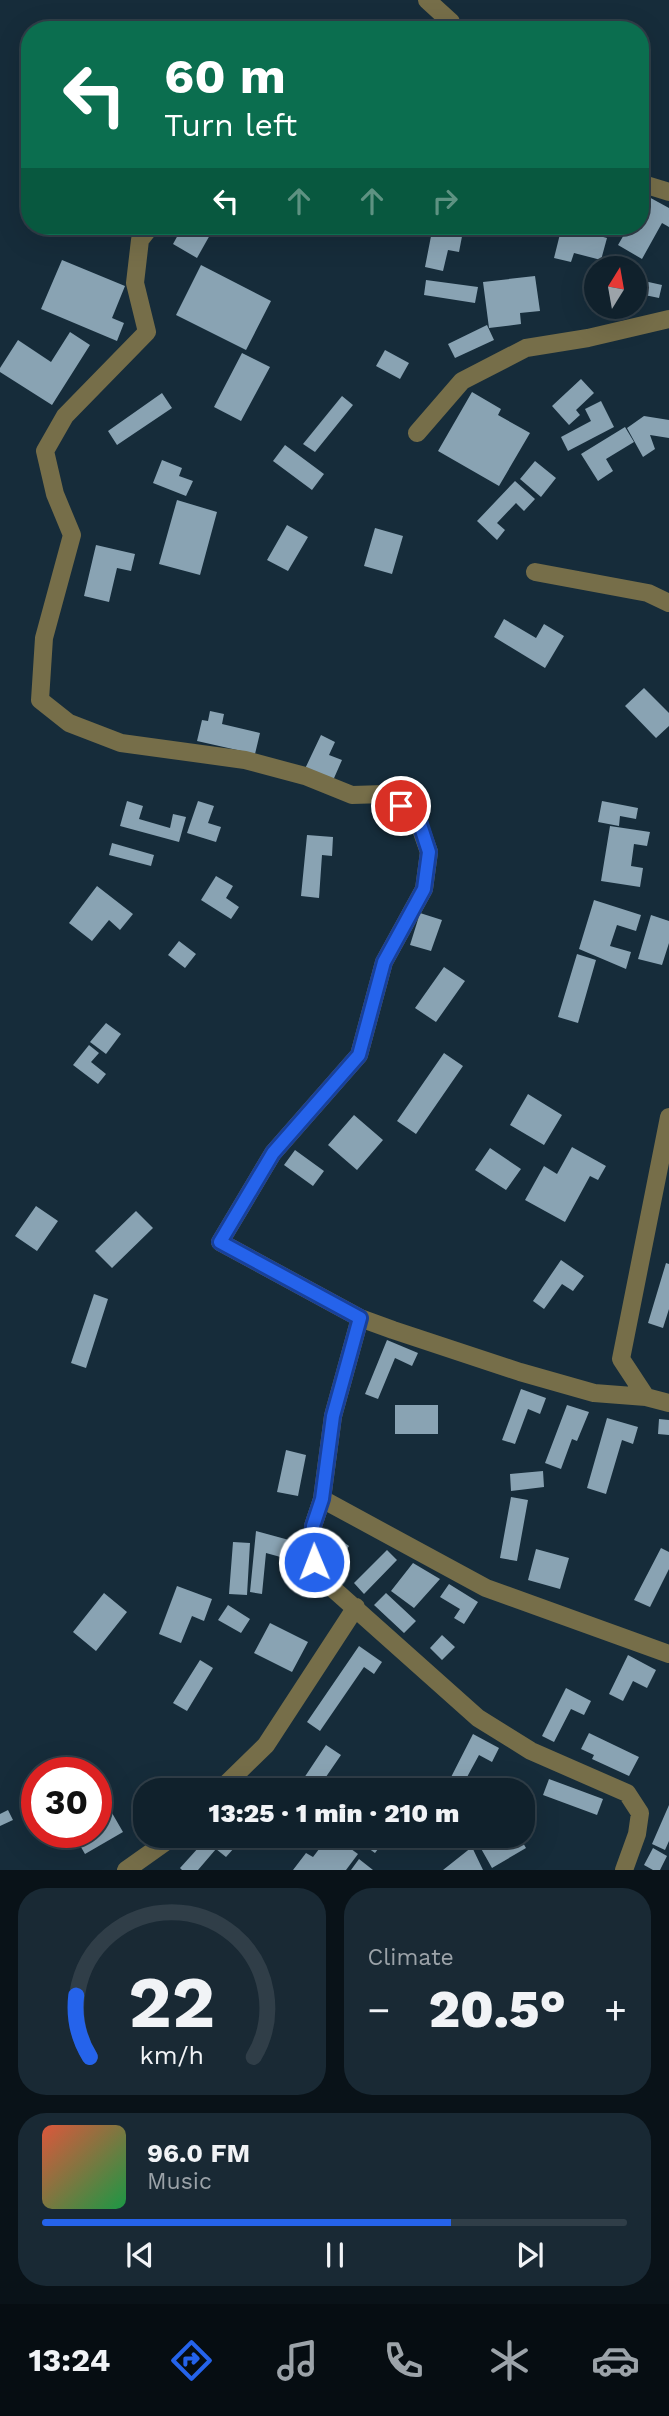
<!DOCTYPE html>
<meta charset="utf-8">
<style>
:root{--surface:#10212c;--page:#192934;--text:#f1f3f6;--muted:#9ca3a9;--line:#303e48;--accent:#2563eb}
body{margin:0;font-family:"Work Sans",sans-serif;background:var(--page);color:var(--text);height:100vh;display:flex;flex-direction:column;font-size:26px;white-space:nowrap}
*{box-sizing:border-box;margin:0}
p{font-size:23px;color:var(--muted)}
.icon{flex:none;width:38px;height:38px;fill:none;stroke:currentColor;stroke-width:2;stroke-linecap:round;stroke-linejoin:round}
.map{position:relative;height:1870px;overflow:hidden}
.details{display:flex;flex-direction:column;gap:18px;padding:18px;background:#091218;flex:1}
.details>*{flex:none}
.guide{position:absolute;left:21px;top:21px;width:628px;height:214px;border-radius:28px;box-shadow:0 7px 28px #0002,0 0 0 2px var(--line);background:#0b6e4f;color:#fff;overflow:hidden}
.needle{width:46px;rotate:11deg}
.buttons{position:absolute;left:584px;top:256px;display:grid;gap:14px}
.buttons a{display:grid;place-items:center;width:63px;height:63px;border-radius:50%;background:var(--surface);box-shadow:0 7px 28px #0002,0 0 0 2px var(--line);font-size:35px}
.speed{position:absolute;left:21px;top:1757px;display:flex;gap:14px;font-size:35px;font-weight:700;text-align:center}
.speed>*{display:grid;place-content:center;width:91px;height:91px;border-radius:50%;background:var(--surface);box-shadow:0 7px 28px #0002,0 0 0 2px var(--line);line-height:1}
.speed .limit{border:10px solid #d22;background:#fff;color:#111}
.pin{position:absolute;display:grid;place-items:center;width:60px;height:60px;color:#fff;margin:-30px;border:4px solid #fff;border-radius:50%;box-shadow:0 2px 7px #0007}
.me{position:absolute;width:77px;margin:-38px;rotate:359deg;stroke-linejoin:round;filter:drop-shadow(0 0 5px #0008)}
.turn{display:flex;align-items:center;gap:24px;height:147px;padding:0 28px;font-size:32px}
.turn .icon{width:91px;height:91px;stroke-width:2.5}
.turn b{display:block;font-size:49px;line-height:60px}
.lanes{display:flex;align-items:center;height:66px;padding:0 28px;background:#0003;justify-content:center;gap:35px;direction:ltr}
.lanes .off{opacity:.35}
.big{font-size:52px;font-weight:800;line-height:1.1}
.details .tile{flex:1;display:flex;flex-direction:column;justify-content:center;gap:10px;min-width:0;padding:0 24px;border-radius:28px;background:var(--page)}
.details .dial{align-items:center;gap:0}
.dial svg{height:182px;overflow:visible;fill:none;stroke:var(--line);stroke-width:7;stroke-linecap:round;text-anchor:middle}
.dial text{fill:var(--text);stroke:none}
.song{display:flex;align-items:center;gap:21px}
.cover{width:84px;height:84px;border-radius:10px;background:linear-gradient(135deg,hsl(10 70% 55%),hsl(140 70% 35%))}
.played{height:7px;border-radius:4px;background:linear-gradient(90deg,var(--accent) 70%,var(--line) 70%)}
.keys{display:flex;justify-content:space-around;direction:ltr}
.heat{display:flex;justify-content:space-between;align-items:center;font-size:38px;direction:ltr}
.details .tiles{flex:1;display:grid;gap:18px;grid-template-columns:1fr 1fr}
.tile:last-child{grid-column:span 2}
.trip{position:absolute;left:133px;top:1778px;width:402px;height:70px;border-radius:28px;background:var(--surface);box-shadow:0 7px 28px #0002,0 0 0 2px var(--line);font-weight:800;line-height:70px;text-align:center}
.tabs{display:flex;height:112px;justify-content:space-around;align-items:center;background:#060d12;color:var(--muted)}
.tabs .icon{width:49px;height:49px}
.tabs .selected{color:var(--accent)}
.tabs b{font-size:32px;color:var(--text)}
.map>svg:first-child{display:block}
</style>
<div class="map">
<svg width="669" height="1870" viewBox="0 0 669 1870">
<rect width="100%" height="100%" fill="#162c3a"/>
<!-- building -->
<path fill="#89a3b3" d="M647,196L669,208V227L662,223L642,259L618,245L629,226H640V206Z
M183,226H215L197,258L173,244Z
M433,226H464L459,252L448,250L443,271L425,267Z
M562,226L607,238L601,260L574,253L571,262L554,258Z
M62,260L125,286L112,318L124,323L117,341L41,309Z
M201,265L271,301L246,350L176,315Z
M535,276L540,311L520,313L521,324L489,328L483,282Z
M635,279L662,285L659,298L635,293Z
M426,280L478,287L475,303L424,295Z
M487,325L494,340L455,358L448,344Z
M70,332L90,345L52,405L0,372V368L18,340L51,362Z
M385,350L409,363L400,379L376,366Z
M242,353L270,367L241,421L214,407Z
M581,379L594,393L576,410L580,415L569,425L552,406Z
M472,392L501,409L498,415L530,433L499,486L438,451Z
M162,393L172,408L117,445L108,431Z
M342,396L353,405L315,452L303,444Z
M601,401L614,427L568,451L561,437L591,421L585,409Z
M644,416L669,420V438L650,435L655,449L643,457L627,428Z
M625,427L634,442L606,459L613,471L598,481L581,454Z
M285,445L324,474L312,490L273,461Z
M162,460L182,468L179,476L193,481L186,496L153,483Z
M535,461L556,478L541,497L520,479Z
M515,481L535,499L524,511L516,503L497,523L505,530L497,540L477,521Z
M177,500L217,512L200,575L159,564Z
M287,525L308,537L288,571L267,560Z
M375,528L403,536L392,574L364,566Z
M96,545L135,554L131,571L117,568L109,602L84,596Z
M504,619L536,638L544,624L564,636L545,668L494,637Z
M644,688L669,713V726L656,738L625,706Z
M210,711L224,714L222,724L260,733L255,754L197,741L202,720L208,721Z
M321,735L335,742L329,755L342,760L331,785L303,773Z
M127,801L143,806L139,819L170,828L173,814L186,817L179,842L120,826Z
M198,801L214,806L208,823L221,827L216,842L187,833Z
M602,801L638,808L636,819L620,816L619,826L598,822Z
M610,826L650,832L647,846L634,844L631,866L643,868L640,887L601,881Z
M307,835L333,837L332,856L322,855L319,898L301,896Z
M112,843L154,855L151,866L109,855Z
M216,876L233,886L226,898L239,907L231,919L201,900Z
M97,886L133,914L120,930L109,920L92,941L69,923Z
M594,900L641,915L636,931L617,925L610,946L631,952L626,969L579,949Z
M420,913L442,920L431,951L410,945Z
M651,915L669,921V943L662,965L638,959Z
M179,941L196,954L185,968L168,955Z
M577,954L596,960L578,1023L558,1017Z
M444,967L465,981L436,1022L415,1008Z
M106,1023L121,1034L106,1054L90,1042Z
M89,1045L99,1053L91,1062L106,1074L98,1084L73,1065Z
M444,1053L463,1066L416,1134L397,1121Z
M528,1094L562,1115L544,1145L510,1125Z
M354,1115L383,1140L357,1170L328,1145Z
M572,1147L606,1166L598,1180L590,1176L565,1222L525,1200L544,1166L557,1174Z
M490,1148L521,1169L506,1190L475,1170Z
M295,1150L324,1171L313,1186L284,1165Z
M36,1206L58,1221L37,1251L15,1236Z
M136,1211L153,1228L112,1268L95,1251Z
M561,1260L584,1276L573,1291L562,1284L544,1309L533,1301Z
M666,1263L669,1264V1309L663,1328L648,1323Z
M94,1294L108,1299L86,1368L71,1363Z
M387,1340L418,1353L412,1366L395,1358L378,1399L365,1394Z
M521,1389L546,1398L540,1414L528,1409L515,1444L502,1440Z
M395,1405H438V1434H395Z
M567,1405L589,1412L577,1441L572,1439L561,1469L545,1463Z
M607,1418L638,1427L633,1444L622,1440L606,1494L587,1488Z
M659,1419L669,1420V1435L658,1434Z
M286,1450L306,1455L298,1496L277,1492Z
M543,1471L544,1487L511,1491L510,1474Z
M511,1497L528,1500L517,1561L500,1558Z
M256,1531L300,1543L295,1561L266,1553L262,1594L250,1592Z
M331,1533L349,1546L338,1563L320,1550Z
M233,1542L250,1543L247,1595L229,1594Z
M661,1548L669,1552V1569L650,1607L634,1600Z
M536,1549L569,1558L560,1589L528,1580Z
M387,1550L397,1560L364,1594L354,1583Z
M413,1563L440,1579L414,1608L391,1591Z
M449,1584L478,1602L464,1624L454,1618L460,1609L440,1597Z
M177,1586L212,1599L204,1621L192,1616L181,1643L159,1634Z
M104,1593L127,1612L96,1651L73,1632Z
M386,1593L416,1621L404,1633L374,1605Z
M228,1605L250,1619L241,1633L218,1620Z
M270,1623L308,1642L292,1672L254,1653Z
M442,1635L455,1647L442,1660L430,1648Z
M359,1646L382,1662L374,1674L364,1667L320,1731L307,1722Z
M628,1655L656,1670L647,1688L633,1681L623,1701L609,1694Z
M200,1660L213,1668L187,1711L173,1703Z
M566,1688L591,1701L584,1715L571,1709L554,1742L542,1736Z
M589,1733L639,1757L629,1776L592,1759L594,1755L581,1749Z
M473,1734L499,1748L492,1762L479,1755L460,1790H451L446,1787Z
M326,1745L341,1755L317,1790H296Z
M549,1779L603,1799L597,1815L543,1795Z
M374,1780L389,1790H367Z
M255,1781L266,1790H248Z
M669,1805V1841L665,1850L652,1844Z
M8,1810L13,1820L0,1826V1814Z
M112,1813L123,1832L85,1854L74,1835L79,1832H96V1822Z
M209,1836L244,1837L226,1857L216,1849L198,1870H182L180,1868Z
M329,1836H333L358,1854L346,1870H293L306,1853L313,1857Z
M351,1836H388L375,1853Z
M494,1836H519L526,1848L492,1868L479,1845Z
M472,1847L483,1870H443Z
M653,1848L667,1856L660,1870H653L644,1865Z
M359,1859L373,1870H351Z"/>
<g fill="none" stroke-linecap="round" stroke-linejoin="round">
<!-- minor -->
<path stroke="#766e49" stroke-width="18" d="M427,0L451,22L453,30
M640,183L669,192
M151,226L140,240L135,283L147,332L65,416L45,451L55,494L72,535L44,638L40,700L69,723L121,743L245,760L305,776L352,795L385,794L417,818L429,852L424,889L384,962L359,1055L273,1153L220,1242L360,1318L393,1330L520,1372L594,1393L646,1397
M417,433L462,381L526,348L588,338L669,319
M535,572L648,593L669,603
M669,1117L621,1359L646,1397L669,1403
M360,1318L333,1416L322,1499L313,1526L314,1562L330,1586L478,1718L531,1751L627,1793L640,1813L637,1834L624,1870
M322,1499L486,1588L669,1654
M220,1790L266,1745L356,1607
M126,1870L174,1836"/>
</g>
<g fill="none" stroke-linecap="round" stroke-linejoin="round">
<!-- route casing -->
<g stroke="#184099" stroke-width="18">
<path id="route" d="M314,1562L313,1526L322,1499L333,1416L360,1318L220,1242L273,1153L359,1055L384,962L424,889L429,852L418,818L401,806"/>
</g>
<!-- route -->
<use href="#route" stroke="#2563eb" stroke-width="12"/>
</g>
</svg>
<div class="buttons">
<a><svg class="needle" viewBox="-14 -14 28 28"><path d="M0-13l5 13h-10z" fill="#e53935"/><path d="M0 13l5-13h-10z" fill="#9ca3a9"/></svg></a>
</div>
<div class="speed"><div class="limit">30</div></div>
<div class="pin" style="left:401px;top:806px;background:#d93025"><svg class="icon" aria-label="arrive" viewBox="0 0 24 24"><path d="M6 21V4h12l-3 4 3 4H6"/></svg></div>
<svg class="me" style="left:314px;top:1562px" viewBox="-20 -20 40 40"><circle r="17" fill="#2563eb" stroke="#fff" stroke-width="3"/><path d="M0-11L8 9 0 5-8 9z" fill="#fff"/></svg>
<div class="trip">13:25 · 1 min · 210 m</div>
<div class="guide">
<div class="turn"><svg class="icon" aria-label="left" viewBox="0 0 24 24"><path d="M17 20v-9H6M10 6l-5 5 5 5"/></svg><div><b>60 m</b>Turn left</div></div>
<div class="lanes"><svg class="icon" aria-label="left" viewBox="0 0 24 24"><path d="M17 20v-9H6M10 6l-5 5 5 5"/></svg><svg class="icon off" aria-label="ahead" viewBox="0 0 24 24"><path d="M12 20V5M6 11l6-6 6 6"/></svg><svg class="icon off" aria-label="ahead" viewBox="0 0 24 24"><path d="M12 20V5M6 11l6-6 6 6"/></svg><svg class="icon off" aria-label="right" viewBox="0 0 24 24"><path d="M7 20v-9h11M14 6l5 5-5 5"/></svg></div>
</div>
</div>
<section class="details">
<div class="tiles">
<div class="tile dial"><svg viewBox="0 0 100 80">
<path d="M14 69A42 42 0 1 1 86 69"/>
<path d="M14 69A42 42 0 0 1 8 42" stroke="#2563eb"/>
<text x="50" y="56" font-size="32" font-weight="700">22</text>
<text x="50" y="72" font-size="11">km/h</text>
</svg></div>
<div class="tile"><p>Climate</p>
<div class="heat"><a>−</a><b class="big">20.5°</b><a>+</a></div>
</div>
<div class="tile">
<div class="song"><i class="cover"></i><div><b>96.0 FM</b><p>Music</p></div></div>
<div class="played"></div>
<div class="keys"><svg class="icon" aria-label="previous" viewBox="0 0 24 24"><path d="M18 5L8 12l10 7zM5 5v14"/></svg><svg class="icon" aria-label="pause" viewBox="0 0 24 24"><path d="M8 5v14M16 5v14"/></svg><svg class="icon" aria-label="next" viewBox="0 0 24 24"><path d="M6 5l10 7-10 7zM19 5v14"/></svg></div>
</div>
</div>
</section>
<nav class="tabs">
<b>13:24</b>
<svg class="icon selected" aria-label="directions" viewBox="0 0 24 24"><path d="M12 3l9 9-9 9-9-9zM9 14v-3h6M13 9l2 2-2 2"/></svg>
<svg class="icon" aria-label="music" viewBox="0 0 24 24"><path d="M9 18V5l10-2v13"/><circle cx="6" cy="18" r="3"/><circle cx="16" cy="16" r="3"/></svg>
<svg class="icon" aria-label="phone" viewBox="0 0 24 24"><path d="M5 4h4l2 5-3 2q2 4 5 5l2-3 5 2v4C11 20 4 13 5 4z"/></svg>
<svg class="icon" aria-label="climate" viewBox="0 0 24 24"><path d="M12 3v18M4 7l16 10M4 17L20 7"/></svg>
<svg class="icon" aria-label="car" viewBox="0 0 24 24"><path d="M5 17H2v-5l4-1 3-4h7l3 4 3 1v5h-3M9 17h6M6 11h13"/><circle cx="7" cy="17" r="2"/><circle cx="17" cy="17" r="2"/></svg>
</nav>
